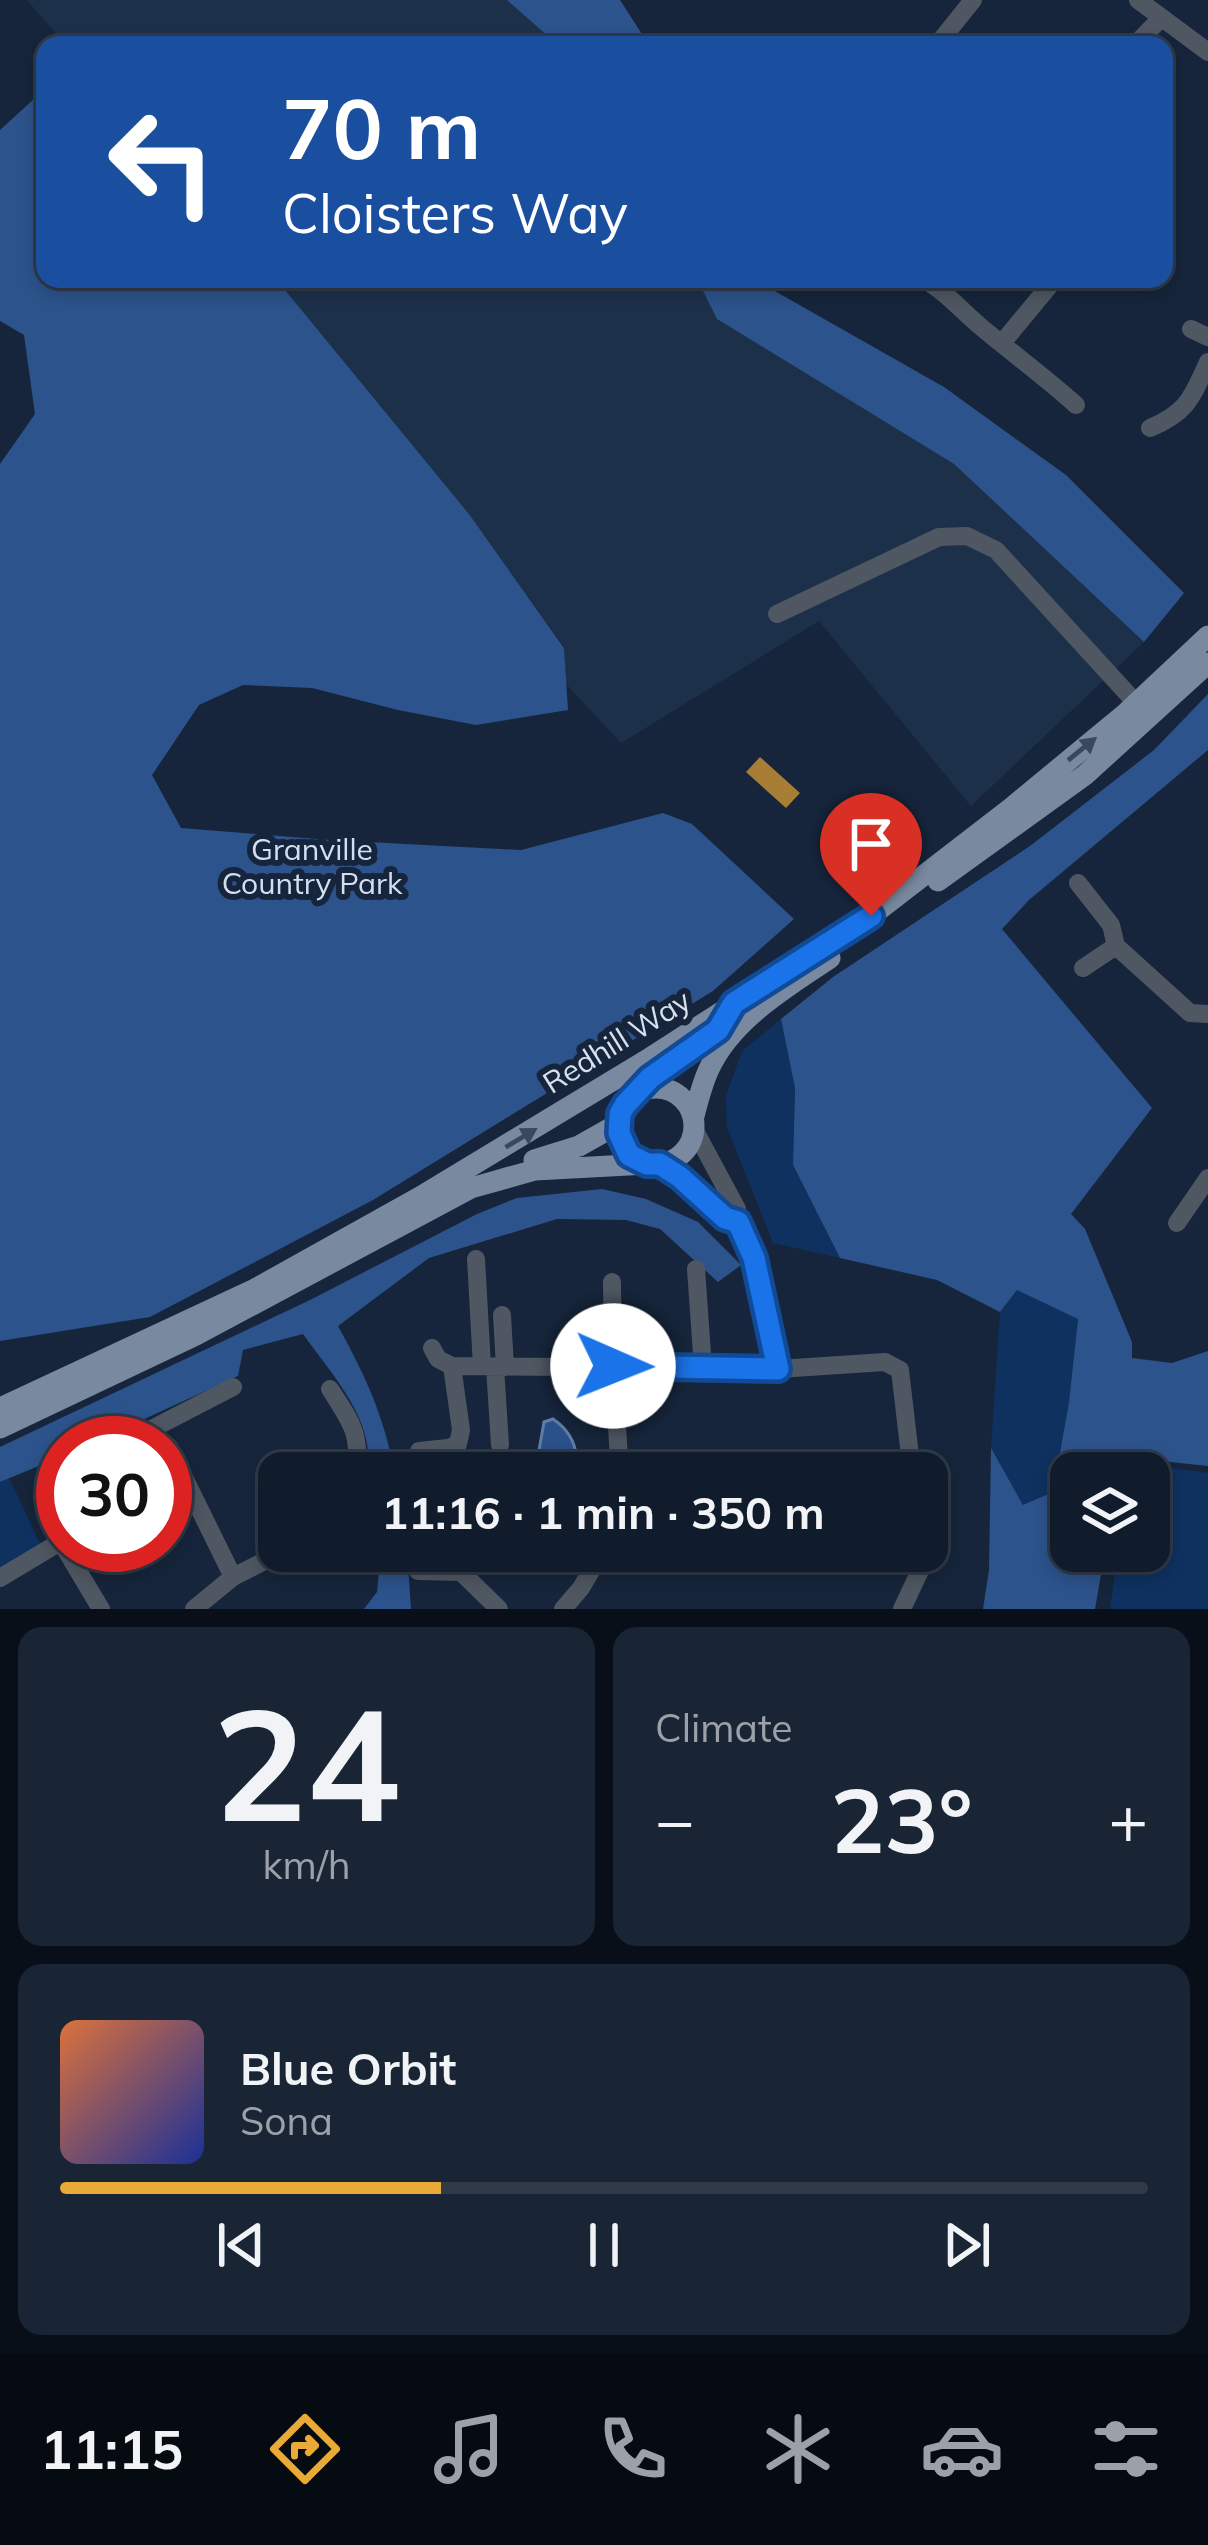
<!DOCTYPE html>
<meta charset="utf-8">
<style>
:root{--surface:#101c2c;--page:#192534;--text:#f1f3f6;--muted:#9ca1a9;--line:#303a48;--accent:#e9aa38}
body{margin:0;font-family:Mulish,sans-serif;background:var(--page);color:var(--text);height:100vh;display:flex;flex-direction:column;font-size:45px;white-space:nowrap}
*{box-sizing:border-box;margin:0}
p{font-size:39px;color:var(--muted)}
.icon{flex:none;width:66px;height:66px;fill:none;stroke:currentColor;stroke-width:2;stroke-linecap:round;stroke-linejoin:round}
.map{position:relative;height:1609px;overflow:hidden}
.panel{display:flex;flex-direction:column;gap:18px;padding:18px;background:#090f18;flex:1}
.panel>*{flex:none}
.top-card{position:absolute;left:36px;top:36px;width:1137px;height:252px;border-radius:24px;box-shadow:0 6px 18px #0003,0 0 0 3px var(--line);background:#1a4fa0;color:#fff;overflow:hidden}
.controls{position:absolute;left:1050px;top:1452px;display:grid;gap:24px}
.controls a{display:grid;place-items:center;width:120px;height:120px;border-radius:24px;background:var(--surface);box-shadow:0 6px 18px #0003,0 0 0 3px var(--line);font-size:60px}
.speed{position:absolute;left:36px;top:1416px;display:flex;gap:24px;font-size:60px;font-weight:700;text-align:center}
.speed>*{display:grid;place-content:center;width:156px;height:156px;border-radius:50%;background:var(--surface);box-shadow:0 6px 18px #0003,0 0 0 3px var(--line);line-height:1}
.speed .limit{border:18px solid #d22;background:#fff;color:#111}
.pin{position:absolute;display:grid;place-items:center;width:102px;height:102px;color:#fff;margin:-123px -51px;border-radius:50% 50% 50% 0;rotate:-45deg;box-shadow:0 0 12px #0007}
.pin .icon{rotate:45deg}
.me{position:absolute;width:132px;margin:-66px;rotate:91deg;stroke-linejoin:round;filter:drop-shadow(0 0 9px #0008)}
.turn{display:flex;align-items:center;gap:42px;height:252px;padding:0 48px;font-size:54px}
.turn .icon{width:156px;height:156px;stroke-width:2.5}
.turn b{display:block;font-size:84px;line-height:102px}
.big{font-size:90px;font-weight:700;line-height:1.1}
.panel .tile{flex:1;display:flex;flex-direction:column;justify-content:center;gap:18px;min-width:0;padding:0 42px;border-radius:24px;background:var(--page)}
.panel .dial{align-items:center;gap:0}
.dial b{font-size:156px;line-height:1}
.song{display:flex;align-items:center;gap:36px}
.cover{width:144px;height:144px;border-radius:18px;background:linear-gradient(135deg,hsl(20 70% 55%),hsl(230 70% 35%))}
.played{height:12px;border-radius:6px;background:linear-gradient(90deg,var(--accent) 35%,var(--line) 35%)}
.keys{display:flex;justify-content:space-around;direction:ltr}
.heat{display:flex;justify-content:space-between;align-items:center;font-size:66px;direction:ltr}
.panel .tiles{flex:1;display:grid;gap:18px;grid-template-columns:1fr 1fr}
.tile:last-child{grid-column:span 2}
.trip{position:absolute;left:258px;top:1452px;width:690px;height:120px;border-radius:24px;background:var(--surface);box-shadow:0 6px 18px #0003,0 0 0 3px var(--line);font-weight:700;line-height:120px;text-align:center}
.tab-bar{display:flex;height:192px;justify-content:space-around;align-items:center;background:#060b12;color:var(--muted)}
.tab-bar .icon{width:84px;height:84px}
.tab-bar .selected{color:var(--accent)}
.tab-bar b{font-size:54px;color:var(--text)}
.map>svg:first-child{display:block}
</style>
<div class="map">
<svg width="1208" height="1609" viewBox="0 0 1208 1609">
<rect width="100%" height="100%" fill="#16253b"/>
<!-- built -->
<path fill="#1d304a" d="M27,0H507L558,45H66Z
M276,279H697L717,319L954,464L1144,642L971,806L819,621L621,743L566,684L564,647L469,514Z"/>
<!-- green -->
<path fill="#0e3160" d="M781,1019L795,1088L793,1165L840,1258L773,1243L727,1127L726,1096L742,1051Z
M1017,1290L1078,1318L1069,1402L1053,1492L1024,1506L991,1448L1000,1312Z
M1129,1462L1208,1473V1609H1110L1118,1551H1149V1473H1128Z
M9,1478L45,1554L0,1577V1482Z"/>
<!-- forest -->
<path fill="#2c538b" d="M507,0H620L649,45H558Z
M45,96V279H276L469,514L564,648L568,710L476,725L398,710L312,688L243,685L199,705L152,775L181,828L330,840L521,850L663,813L692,824L794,919L713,991L373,1200L150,1317L0,1341V464L35,414L24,335L0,321V130L35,98Z
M697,279H768L773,290L944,387L1066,475L1184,593L1144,642L954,464L717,319Z
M1208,694V750L1029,900L1002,929L1152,1108L1071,1214L1085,1229L1132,1342V1358L1172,1363L1208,1351V1466L1123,1457L1119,1473H1071V1551H1105L1095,1609H983L989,1570L991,1448L1023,1505L1053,1492L1069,1402L1078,1319L1017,1290L1000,1312L937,1280L840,1258L793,1165L795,1088L781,1019L833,977L1030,846L1154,750Z
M602,1189L646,1199L698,1222L741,1265L718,1282L660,1229L626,1220L557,1219L429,1258L338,1326C367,1379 383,1414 395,1473H367C377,1421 331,1374 303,1334L243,1350L238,1376L92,1443H63V1456L0,1482V1447L310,1300L477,1214L517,1198Z
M381,1551H407L411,1609H364L377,1592Z"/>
<!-- water -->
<path fill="#2a5189" stroke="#5e7ca8" stroke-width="3" d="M553,1419C574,1433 576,1449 580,1473H535L544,1422Z"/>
<!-- building -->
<path fill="#a87e36" d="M760,757L800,793L786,808L746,772Z"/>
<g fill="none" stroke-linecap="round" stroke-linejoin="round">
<!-- minor -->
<path stroke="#4f5762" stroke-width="18" d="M1138,0L1208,52
M937,45L973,0
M1135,45L1161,18
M923,279C945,291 961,310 981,327C1012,353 1045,377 1076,405
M1191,329L1208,337
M1002,343L1055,279
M1150,428C1188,412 1192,397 1208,362
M777,614L939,537L967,536L996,550L1136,703
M1078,883L1111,925L1116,946L1083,968
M1116,946L1190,1013L1208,1014
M694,1129L737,1209L738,1222L754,1258L778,1369
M660,1164C686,1181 709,1212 738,1222
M1177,1223L1208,1178
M476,1259L482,1366
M696,1269L703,1368
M612,1282L613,1367L620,1473
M502,1315L505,1367
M432,1348L438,1359L452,1366L778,1369L885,1362L900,1370L912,1473
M495,1367L500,1445
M330,1389C351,1422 361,1433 356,1473
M144,1433L233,1387
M113,1443L134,1432L153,1434
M165,1444L169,1447L233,1577
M419,1451L448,1448L458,1444L461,1430L452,1366
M63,1468L47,1476L42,1497L49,1522L101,1609
M418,1571L461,1572L499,1609
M0,1578L60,1542
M194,1609L233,1577L284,1551
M563,1609L581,1588L603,1551
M902,1609L925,1560L923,1551"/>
<!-- major -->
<path stroke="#79899f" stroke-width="21" d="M938,881L1085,775L1208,663
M618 1126a38 38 0 1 1 76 0a38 38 0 1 1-76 0Z
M638,1093L649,1079L717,1031
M694,1116C698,1100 702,1084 709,1069C732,1019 786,988 830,958
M534,1160L579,1146L618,1124
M0,1408L255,1289L420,1197L645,1061L871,916L1011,808L1126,713L1208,636
M0,1428L196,1335L471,1188L535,1170L647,1164"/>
</g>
<!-- one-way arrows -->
<defs><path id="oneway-solid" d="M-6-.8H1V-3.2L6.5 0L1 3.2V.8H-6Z" transform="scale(3)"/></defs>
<g fill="#39485e">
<use href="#oneway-solid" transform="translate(1082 749) rotate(-39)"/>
<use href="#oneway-solid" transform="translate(521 1138) rotate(-31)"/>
</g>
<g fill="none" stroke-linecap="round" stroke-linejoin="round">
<!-- route casing -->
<g stroke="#114b97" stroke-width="30">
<path id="route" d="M613,1366L778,1369L754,1258L738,1222L725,1218L680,1177L660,1164H647L629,1155L619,1133L620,1114L625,1105L650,1078L718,1030L734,1003L871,916"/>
</g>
<!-- route -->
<use href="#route" stroke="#1a73e8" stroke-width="21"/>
</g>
<g text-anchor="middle" stroke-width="12" stroke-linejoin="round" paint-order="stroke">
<!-- park labels -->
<g font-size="30" fill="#d3dff0" stroke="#16253b">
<text x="312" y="860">Granville<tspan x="312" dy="34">Country Park</tspan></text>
</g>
<!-- street labels -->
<g font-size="30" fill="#d7e1f0" stroke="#16253b">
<text transform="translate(617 1042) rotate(-32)" y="10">Redhill Way</text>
</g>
</g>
</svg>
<div class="controls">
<a><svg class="icon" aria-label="layers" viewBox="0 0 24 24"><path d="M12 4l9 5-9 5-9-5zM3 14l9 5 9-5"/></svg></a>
</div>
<div class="speed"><div class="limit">30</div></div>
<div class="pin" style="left:871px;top:916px;background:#d93025"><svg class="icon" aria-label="arrive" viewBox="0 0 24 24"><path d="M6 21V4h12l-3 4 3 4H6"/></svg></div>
<svg class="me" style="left:613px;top:1366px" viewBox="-20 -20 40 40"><circle r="19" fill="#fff"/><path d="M0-13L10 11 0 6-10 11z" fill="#1a73e8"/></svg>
<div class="trip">11:16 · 1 min · 350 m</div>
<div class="top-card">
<div class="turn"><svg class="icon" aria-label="left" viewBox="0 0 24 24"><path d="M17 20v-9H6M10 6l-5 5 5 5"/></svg><div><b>70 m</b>Cloisters Way</div></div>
</div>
</div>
<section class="panel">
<div class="tiles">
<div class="tile dial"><b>24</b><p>km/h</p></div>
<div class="tile"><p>Climate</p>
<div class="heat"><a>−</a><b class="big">23°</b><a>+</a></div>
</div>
<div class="tile">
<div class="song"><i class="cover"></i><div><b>Blue Orbit</b><p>Sona</p></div></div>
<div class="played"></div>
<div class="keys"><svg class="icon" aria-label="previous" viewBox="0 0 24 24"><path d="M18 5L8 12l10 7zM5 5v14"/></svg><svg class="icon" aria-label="pause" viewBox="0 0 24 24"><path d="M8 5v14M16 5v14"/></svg><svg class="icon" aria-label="next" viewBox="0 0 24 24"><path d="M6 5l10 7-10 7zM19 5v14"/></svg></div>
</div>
</div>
</section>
<nav class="tab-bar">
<b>11:15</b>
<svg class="icon selected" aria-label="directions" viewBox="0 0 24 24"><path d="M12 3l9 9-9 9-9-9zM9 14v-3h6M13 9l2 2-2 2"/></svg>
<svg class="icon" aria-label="music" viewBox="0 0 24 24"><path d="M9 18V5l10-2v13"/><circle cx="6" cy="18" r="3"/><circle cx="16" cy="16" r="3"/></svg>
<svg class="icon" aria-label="phone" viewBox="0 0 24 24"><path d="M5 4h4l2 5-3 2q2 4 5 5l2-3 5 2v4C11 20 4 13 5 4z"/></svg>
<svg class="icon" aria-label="climate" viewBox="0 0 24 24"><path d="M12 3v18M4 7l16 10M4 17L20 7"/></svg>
<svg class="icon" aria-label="car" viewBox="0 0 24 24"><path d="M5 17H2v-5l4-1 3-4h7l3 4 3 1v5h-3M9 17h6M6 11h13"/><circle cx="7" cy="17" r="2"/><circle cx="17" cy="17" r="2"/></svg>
<svg class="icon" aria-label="filters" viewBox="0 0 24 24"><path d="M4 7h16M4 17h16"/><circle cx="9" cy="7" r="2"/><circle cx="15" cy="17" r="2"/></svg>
</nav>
